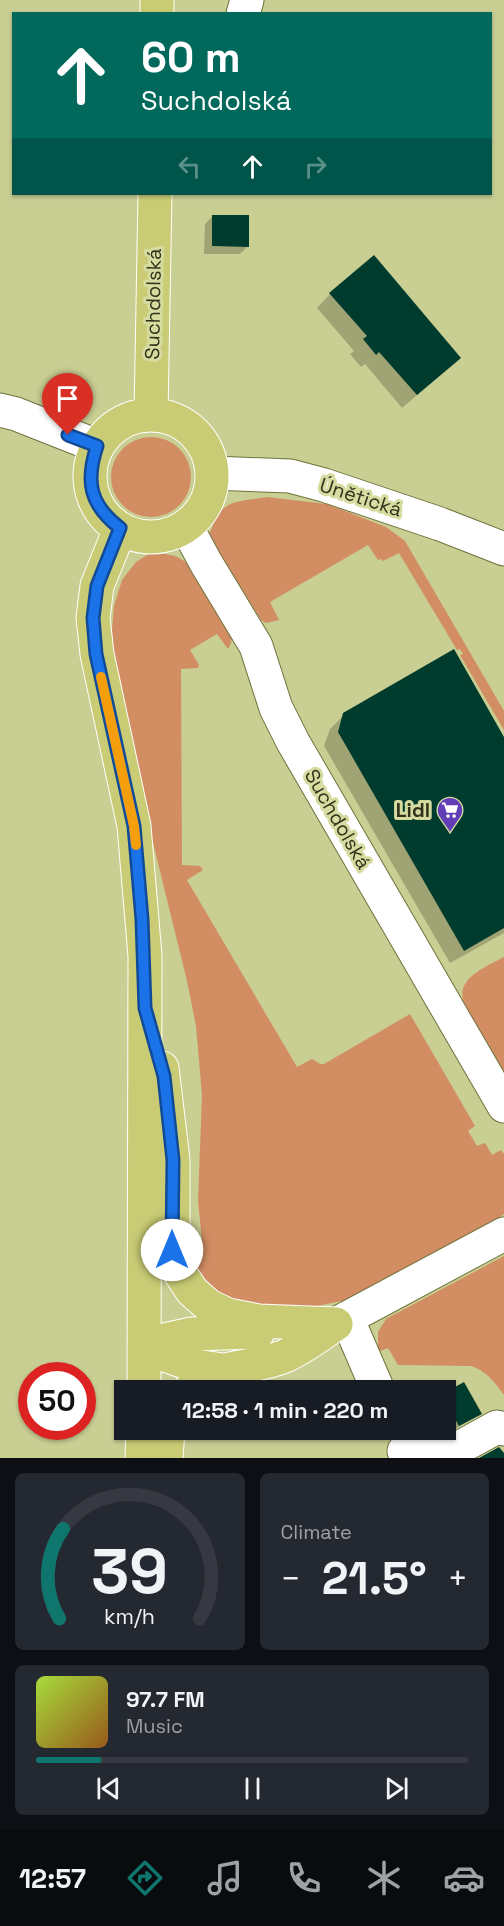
<!DOCTYPE html>
<meta charset="utf-8">
<style>
:root{--surface:#171b24;--page:#242831;--text:#f1f3f6;--muted:#9ea1a6;--line:#363941;--accent:#0f766e}
body{margin:0;font-family:"Space Grotesk",sans-serif;background:var(--page);color:var(--text);height:100vh;display:flex;flex-direction:column;font-size:22px;white-space:nowrap}
*{box-sizing:border-box;margin:0}
p{font-size:20px;color:var(--muted)}
.icon{flex:none;width:33px;height:33px;fill:none;stroke:currentColor;stroke-width:2;stroke-linecap:round;stroke-linejoin:round}
.map{position:relative;height:1458px;overflow:hidden}
.sheet{display:flex;flex-direction:column;gap:15px;padding:15px;background:#0d0f14;flex:1}
.sheet>*{flex:none}
.banner{position:absolute;left:12px;top:12px;width:480px;height:183px;border-radius:0px;box-shadow:0 2px 4px #0004;background:#00695c;color:#fff;overflow:hidden}
.speed{position:absolute;left:18px;top:1362px;display:flex;gap:12px;font-size:30px;font-weight:700;text-align:center}
.speed>*{display:grid;place-content:center;width:78px;height:78px;border-radius:50%;background:var(--surface);box-shadow:0 2px 4px #0004;line-height:1}
.speed .limit{border:9px solid #d22;background:#fff;color:#111}
.pin{position:absolute;display:grid;place-items:center;width:51px;height:51px;color:#fff;margin:-62px -26px;border-radius:50% 50% 50% 0;rotate:-45deg;box-shadow:0 0 6px #0007}
.pin .icon{rotate:45deg}
.me{position:absolute;width:66px;margin:-33px;rotate:0deg;stroke-linejoin:round;filter:drop-shadow(0 0 4px #0008)}
.turn{display:flex;align-items:center;gap:21px;height:126px;padding:0 30px;font-size:27px}
.turn .icon{width:78px;height:78px;stroke-width:2.5}
.turn b{display:block;font-size:42px;line-height:51px}
.lanes{display:flex;align-items:center;height:57px;padding:0 30px;background:#0003;justify-content:center;gap:30px;direction:ltr}
.lanes .off{opacity:.35}
.big{font-size:45px;font-weight:700;line-height:1.1}
.sheet .card{flex:1;display:flex;flex-direction:column;justify-content:center;gap:9px;min-width:0;padding:0 21px;border-radius:9px;background:var(--page)}
.sheet .dial{align-items:center;gap:0}
.dial svg{height:156px;overflow:visible;fill:none;stroke:var(--line);stroke-width:7;stroke-linecap:round;text-anchor:middle}
.dial text{fill:var(--text);stroke:none}
.song{display:flex;align-items:center;gap:18px}
.cover{width:72px;height:72px;border-radius:9px;background:linear-gradient(135deg,hsl(80 70% 55%),hsl(30 70% 35%))}
.played{height:6px;border-radius:3px;background:linear-gradient(90deg,var(--accent) 15%,var(--line) 15%)}
.keys{display:flex;justify-content:space-around;direction:ltr}
.heat{display:flex;justify-content:space-between;align-items:center;font-size:33px;direction:ltr}
.sheet .tiles{flex:1;display:grid;gap:15px;grid-template-columns:1fr 1fr}
.card:last-child{grid-column:span 2}
.trip{position:absolute;left:114px;top:1380px;width:342px;height:60px;border-radius:0px;background:var(--surface);box-shadow:0 2px 4px #0004;font-weight:700;line-height:60px;text-align:center}
.tabs{display:flex;height:96px;justify-content:space-around;align-items:center;background:#090b0e;color:var(--muted)}
.tabs .icon{width:42px;height:42px}
.tabs .on{color:var(--accent)}
.tabs b{font-size:27px;color:var(--text)}
.map>svg:first-child{display:block}
</style>
<div class="map">
<svg width="504" height="1458" viewBox="0 0 504 1458">
<rect width="100%" height="100%" fill="#c9ce93"/>
<!-- green -->
<path fill="#d28d63" d="M111 477a40 40 0 1 1 80 0a40 40 0 1 1-80 0Z
M267,497L327,504L386,527L405,541L504,711V730L460,655L463,654L460,649L457,650L399,553L383,561L381,559L378,560L368,545L270,602L279,620L266,623L261,620L209,536C221,498 232,503 267,497Z
M157,553C167,554 176,555 184,561C193,568 227,620 231,632C233,637 231,645 228,649L217,634L190,650L199,665L198,668L181,669L182,865L200,866L203,870L187,880L297,1067L312,1059L320,1064H324L410,1014L475,1126L468,1131L477,1146L485,1143L492,1155L501,1150L504,1154V1214L476,1235L347,1300L302,1309L228,1302L201,1280L189,1254L203,1250L198,1201L202,1095L196,1026L187,981L140,790L113,661L112,630L114,606L122,580L136,562L147,555Z
M504,957V1072L465,1006C453,979 484,968 504,957Z
M504,1256V1395C495,1383 487,1371 471,1366L398,1365L388,1348L378,1352V1332L386,1319Z"/>
<!-- shadow -->
<path fill="#0003" d="M213,216L248,246L240,254H204L205,224Z
M330,294L445,371L402,408L365,364L361,367L350,354L354,351L317,308Z
M344,715L504,741V933L450,963L324,746L330,729Z
M463,1384L480,1414L455,1429L446,1413V1394Z"/>
<!-- building -->
<path fill="#003c2e" d="M212,215H249V247L212,246Z
M374,255L461,358L417,395L379,352L376,355L363,339L367,336L329,293Z
M454,649L504,737V928L464,951L338,732L343,713Z
M464,1382L482,1414L459,1426L446,1403V1392Z
M499,1447L504,1453V1458H479Z"/>
<g fill="none" stroke-linecap="round" stroke-linejoin="round">
<!-- minor casing -->
<g stroke="#6f723b" stroke-width="35">
<path id="minor" d="M243,14L247,0
M0,410L16,414L97,446
M212,473L290,476L324,485L440,524L504,549
M186,526L206,563L256,646L276,708L293,742L504,1106
M347,1318L378,1390
M336,1324L504,1234
M404,1451L431,1455L455,1450L497,1427L504,1429"/>
</g>
<!-- major casing -->
<g stroke="#fff" stroke-width="35">
<path id="major" d="M157,14V0
M151,415L155,194
M90 476a61 61 0 1 1 122 0a61 61 0 1 1-122 0Z
M120,529L97,586L93,618L97,654L134,826L145,956L144,1390
M162,1068L173,1160V1249L177,1268L192,1291L209,1306L228,1315L259,1321L336,1324
M145,1348L168,1339L191,1334L258,1332
M145,1348L196,1366L222,1370
M190,1390C222,1361 248,1371 285,1356C303,1348 320,1335 336,1324
M142,1458L143,1430
M166,1458L168,1430"/>
</g>
<!-- minor -->
<use href="#minor" stroke="#fff" stroke-width="33"/>
<!-- major -->
<use href="#major" stroke="#c9cc74" stroke-width="33"/>
</g>
<g fill="none" stroke-linecap="round" stroke-linejoin="round">
<!-- route casing -->
<g stroke="#114b97" stroke-width="15">
<path id="route" d="M68,435L97,446C85,482 90,505 120,528L97,586L93,618L96,654L134,826L142,919L145,1008L164,1076L173,1160L172,1250"/>
</g>
<!-- route -->
<use href="#route" stroke="#1a73e8" stroke-width="10"/>
<!-- slow -->
<path stroke="#f59e0b" stroke-width="10" d="M101,677L134,826L136,845"/>
</g>
<!-- icons -->
<defs>
<g id="supermarket-pin" transform="scale(1.35)"><path d="M0 17L-7.5 6A9.5 9.5 0 1 1 7.5 6Z" fill="#623eb6" stroke="#d6dba0"/><path d="M-6-5.5h2.5l.6 2H6L4.5 2H-2.5L-4.4-4H-6ZM-1.5 3.2a1.3 1.3 0 1 0 .1 0ZM3 3.2a1.3 1.3 0 1 0 .1 0Z" fill="#fff"/></g>
</defs>
<g fill-rule="evenodd">
<use href="#supermarket-pin" x="450" y="810"/>
</g>
<g text-anchor="middle" stroke-width="6" stroke-linejoin="round" paint-order="stroke">
<!-- street labels -->
<g font-size="20" fill="#30311a" stroke="#d6dba0">
<text transform="translate(153 304) rotate(-89)" y="7">Suchdolská</text>
<text transform="translate(361 497) rotate(18)" y="7">Únětická</text>
<text transform="translate(338 819) rotate(60)" y="7">Suchdolská</text>
</g>
<!-- poi labels -->
<g font-size="20" font-weight="bold" fill="#30311a" stroke="#d6dba0" text-anchor="end">
<text x="430" y="817">Lidl</text>
</g>
</g>
</svg>
<div class="speed"><div class="limit">50</div></div>
<div class="pin" style="left:68px;top:435px;background:#d93025"><svg class="icon" aria-label="arrive" viewBox="0 0 24 24"><path d="M6 21V4h12l-3 4 3 4H6"/></svg></div>
<svg class="me" style="left:172px;top:1250px" viewBox="-20 -20 40 40"><circle r="19" fill="#fff"/><path d="M0-13L10 11 0 6-10 11z" fill="#1a73e8"/></svg>
<div class="trip">12:58 · 1 min · 220 m</div>
<div class="banner">
<div class="turn"><svg class="icon" aria-label="ahead" viewBox="0 0 24 24"><path d="M12 20V5M6 11l6-6 6 6"/></svg><div><b>60 m</b>Suchdolská</div></div>
<div class="lanes"><svg class="icon off" aria-label="left" viewBox="0 0 24 24"><path d="M17 20v-9H6M10 6l-5 5 5 5"/></svg><svg class="icon" aria-label="ahead" viewBox="0 0 24 24"><path d="M12 20V5M6 11l6-6 6 6"/></svg><svg class="icon off" aria-label="right" viewBox="0 0 24 24"><path d="M7 20v-9h11M14 6l5 5-5 5"/></svg></div>
</div>
</div>
<section class="sheet">
<div class="tiles">
<div class="card dial"><svg viewBox="0 0 100 80">
<path d="M14 69A42 42 0 1 1 86 69"/>
<path d="M14 69A42 42 0 0 1 16 23" stroke="#0f766e"/>
<text x="50" y="56" font-size="32" font-weight="700">39</text>
<text x="50" y="72" font-size="11">km/h</text>
</svg></div>
<div class="card"><p>Climate</p>
<div class="heat"><a>−</a><b class="big">21.5°</b><a>+</a></div>
</div>
<div class="card">
<div class="song"><i class="cover"></i><div><b>97.7 FM</b><p>Music</p></div></div>
<div class="played"></div>
<div class="keys"><svg class="icon" aria-label="previous" viewBox="0 0 24 24"><path d="M18 5L8 12l10 7zM5 5v14"/></svg><svg class="icon" aria-label="pause" viewBox="0 0 24 24"><path d="M8 5v14M16 5v14"/></svg><svg class="icon" aria-label="next" viewBox="0 0 24 24"><path d="M6 5l10 7-10 7zM19 5v14"/></svg></div>
</div>
</div>
</section>
<nav class="tabs">
<b>12:57</b>
<svg class="icon on" aria-label="directions" viewBox="0 0 24 24"><path d="M12 3l9 9-9 9-9-9zM9 14v-3h6M13 9l2 2-2 2"/></svg>
<svg class="icon" aria-label="music" viewBox="0 0 24 24"><path d="M9 18V5l10-2v13"/><circle cx="6" cy="18" r="3"/><circle cx="16" cy="16" r="3"/></svg>
<svg class="icon" aria-label="phone" viewBox="0 0 24 24"><path d="M5 4h4l2 5-3 2q2 4 5 5l2-3 5 2v4C11 20 4 13 5 4z"/></svg>
<svg class="icon" aria-label="climate" viewBox="0 0 24 24"><path d="M12 3v18M4 7l16 10M4 17L20 7"/></svg>
<svg class="icon" aria-label="car" viewBox="0 0 24 24"><path d="M5 17H2v-5l4-1 3-4h7l3 4 3 1v5h-3M9 17h6M6 11h13"/><circle cx="7" cy="17" r="2"/><circle cx="17" cy="17" r="2"/></svg>
</nav>
